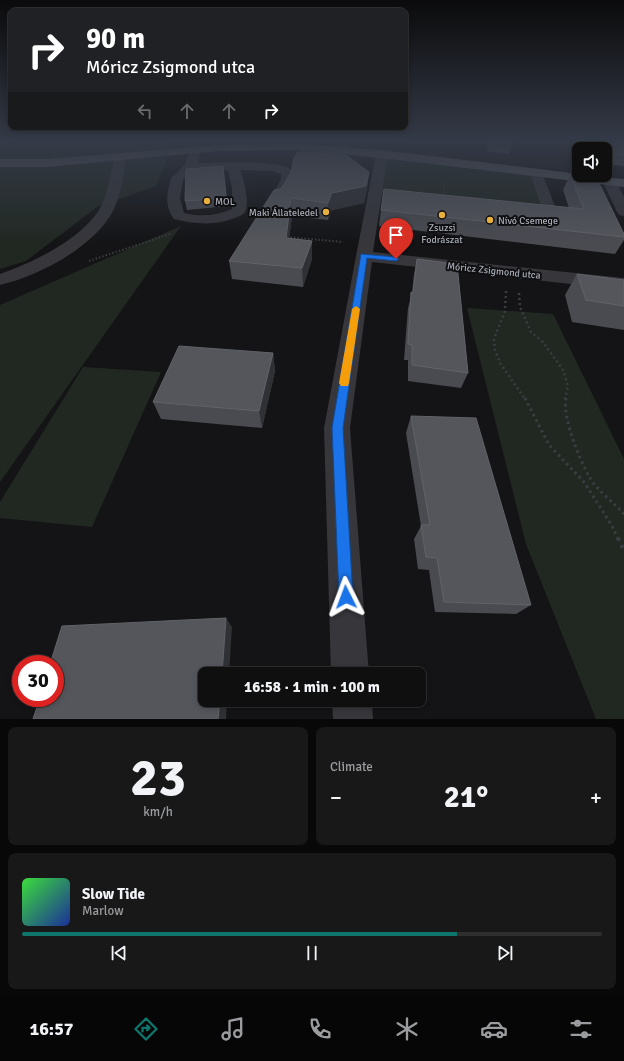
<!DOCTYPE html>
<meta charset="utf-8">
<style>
:root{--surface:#0f0f10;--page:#181819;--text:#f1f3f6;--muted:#9b9c9f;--line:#2f2f30;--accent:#0f766e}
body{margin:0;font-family:Signika,sans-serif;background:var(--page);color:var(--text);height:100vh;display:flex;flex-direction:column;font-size:15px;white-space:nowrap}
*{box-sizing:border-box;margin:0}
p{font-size:13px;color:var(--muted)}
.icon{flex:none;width:22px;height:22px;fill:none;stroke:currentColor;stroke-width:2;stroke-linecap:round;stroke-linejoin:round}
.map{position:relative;height:719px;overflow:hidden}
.sheet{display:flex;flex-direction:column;gap:8px;padding:8px;background:#080809;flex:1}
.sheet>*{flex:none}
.banner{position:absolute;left:8px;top:8px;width:400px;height:122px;border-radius:8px;box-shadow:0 2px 6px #0003,0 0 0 1px var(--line);background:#202124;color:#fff;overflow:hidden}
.controls{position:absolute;left:572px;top:142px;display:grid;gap:8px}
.controls a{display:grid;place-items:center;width:40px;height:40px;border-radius:8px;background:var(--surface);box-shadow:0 2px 6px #0003,0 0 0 1px var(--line);font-size:20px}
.speed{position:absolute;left:12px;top:655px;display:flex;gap:8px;font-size:20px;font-weight:700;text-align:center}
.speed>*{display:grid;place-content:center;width:52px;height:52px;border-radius:50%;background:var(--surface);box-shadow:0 2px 6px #0003,0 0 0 1px var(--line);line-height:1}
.speed .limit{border:6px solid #d22;background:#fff;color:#111}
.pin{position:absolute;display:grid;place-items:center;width:34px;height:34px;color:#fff;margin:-41px -17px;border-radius:50% 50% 50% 0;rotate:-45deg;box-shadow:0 0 4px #0007}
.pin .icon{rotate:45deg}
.me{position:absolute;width:44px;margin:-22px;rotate:357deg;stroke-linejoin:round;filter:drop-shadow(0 0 3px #0008)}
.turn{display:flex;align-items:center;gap:14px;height:84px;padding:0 12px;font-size:18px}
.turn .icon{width:52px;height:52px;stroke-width:2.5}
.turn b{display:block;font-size:28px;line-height:34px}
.lanes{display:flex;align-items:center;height:38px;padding:0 12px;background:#0003;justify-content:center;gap:20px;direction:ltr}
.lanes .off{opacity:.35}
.big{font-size:30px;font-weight:700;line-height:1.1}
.sheet .tile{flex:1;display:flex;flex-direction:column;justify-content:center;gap:6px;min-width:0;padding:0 14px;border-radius:8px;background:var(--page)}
.sheet .dial{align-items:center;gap:0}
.dial b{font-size:52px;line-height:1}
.song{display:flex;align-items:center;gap:12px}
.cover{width:48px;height:48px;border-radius:6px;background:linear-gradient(135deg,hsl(120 70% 55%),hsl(230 70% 35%))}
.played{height:4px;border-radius:2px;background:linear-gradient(90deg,var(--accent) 75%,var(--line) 75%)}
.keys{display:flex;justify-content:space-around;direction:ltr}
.heat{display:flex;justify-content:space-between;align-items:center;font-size:22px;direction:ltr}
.sheet .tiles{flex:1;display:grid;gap:8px;grid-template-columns:1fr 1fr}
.tile:last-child{grid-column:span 2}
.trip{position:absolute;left:198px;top:667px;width:228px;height:40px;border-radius:8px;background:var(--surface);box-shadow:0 2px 6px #0003,0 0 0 1px var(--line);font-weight:700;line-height:40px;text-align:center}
.dock{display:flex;height:64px;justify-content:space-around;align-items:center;background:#060606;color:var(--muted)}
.dock .icon{width:28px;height:28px}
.dock .active{color:var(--accent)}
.dock b{font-size:18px;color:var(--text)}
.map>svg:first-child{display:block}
</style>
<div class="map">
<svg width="624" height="719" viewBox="0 0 624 719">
<rect width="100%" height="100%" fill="#141416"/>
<!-- green -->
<path fill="#212822" d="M0,142H169L170,152L156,186L97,207L26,261L0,269Z
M382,154L536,173L551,214L374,195Z
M181,226L0,482V305Z
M467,308L553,314L624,459V719H596L526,544Z
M83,367L161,372L92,527L0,518V502Z"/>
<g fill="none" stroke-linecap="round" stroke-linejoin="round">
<!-- path-far4 -->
<path stroke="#3c3d42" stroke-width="1.5" stroke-dasharray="1 1.5" stroke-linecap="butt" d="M443,198L445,181"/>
<!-- path-far3 -->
<path stroke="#3c3d42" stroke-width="2" stroke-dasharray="1.5 2" stroke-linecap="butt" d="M287,237L343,242
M89,261L170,234"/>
<!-- path-far2 -->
<path stroke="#3c3d42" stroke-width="2.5" stroke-dasharray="2 3" stroke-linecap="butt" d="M506,291L505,311L494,339L495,350L500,363L525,399
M519,293L520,307L531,332L543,342L563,370L568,386L565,399"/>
<!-- path-far1 -->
<path stroke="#3c3d42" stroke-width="3" stroke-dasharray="2.5 3.5" stroke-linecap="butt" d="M525,398L549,445L584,482L612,526L618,539
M566,398C562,417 580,461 590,478C596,489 615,504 624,514"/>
<!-- path -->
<path stroke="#3c3d42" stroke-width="4" stroke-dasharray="3 5" stroke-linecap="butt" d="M618,538L624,551"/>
<!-- minor -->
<path fill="#36363b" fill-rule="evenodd" d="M337,142H349L350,150L348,152H340Z
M195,146L199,147L201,149L198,163C212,163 290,158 293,173C295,182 287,194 283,202L281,205L276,206L271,205L269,202L281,179V174L273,171L240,170C244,178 250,204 245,212C243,215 238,217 235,218C214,226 195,224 174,219C164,205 167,193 171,178L185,165L191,147ZM228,170L232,188V209C216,216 201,217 184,213L180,198L183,179L194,171Z
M382,150L386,152L388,154L373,252L624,278V290L372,262L350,428L369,674H331L324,428L356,256L376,154L378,152Z
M120,153L124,154L126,157C124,174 121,195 113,211C94,247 39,276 0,285V274C33,262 79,241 99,210C108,195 111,174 114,157L116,154Z
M536,169L540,170L542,173L558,214L556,217C547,220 534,217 525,215L523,212L525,209L530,208L542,209L530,173L532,170Z
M610,178L615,179L624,197V216L619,215L617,212L603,182L605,179Z
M332,700H372L373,719H333Z"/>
<!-- major -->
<path fill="#525359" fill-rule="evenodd" d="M296,144L382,150L579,174V175L624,179V187L382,158L296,150L218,151L48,167H0V159H48L218,145Z"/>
</g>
<!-- wall -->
<path fill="#4a4b51" d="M488,142H513L509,154L487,151Z
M580,142H624V166L605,164V149H582Z
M298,154L369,172L367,188L364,203L332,210L328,220L292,216L289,238L312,241V259L303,287L232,279L229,261L283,186L291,172Z
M223,166L228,206L187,210L185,201Z
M570,175L624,234V240L615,254L379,226L381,210L569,208L563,190Z
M417,259L468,373L461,388L408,381V360H404L408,308L412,293L414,274Z
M577,274L624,280V330L572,322L565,295Z
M273,353L275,371L262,428L161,419L153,402Z
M411,416L531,605L516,614L435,612L429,570L418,569L414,539L421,526L406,433Z"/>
<!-- shaded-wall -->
<path fill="#303135" d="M369,172L367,188L364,203L332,210L328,220V203L332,193Z
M291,198L292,216L287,256L286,238Z
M312,241V259L303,287L302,268Z
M273,353L275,371L262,428L259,411Z
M226,618L232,627L229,674H222Z
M220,700H227L226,719H218Z"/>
<!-- building -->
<path fill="#54565b" stroke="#616369" d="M588,142H624V156L605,154V149H590Z
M298,152V155L299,152H308L346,155L369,172L366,186L332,193L328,203L291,198L286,238L312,241L302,268L229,261L274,190L280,189L283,186L291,172L294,158Z
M223,166L226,198L185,201L186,170L187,169Z
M570,175L596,177L624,234V237L381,210L384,189L584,209Z
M417,259L457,264L468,373L412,365V345L408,344L411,292L413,293Z
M577,274L624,280V306L586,300Z
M179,346L273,353L259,411L153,402Z
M411,416L476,418L531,605L444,602L437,558L426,557L421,525H430Z
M226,618L222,674H205V700H220L218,719H33L40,698H55V664H50L62,626Z"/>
<!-- sky -->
<linearGradient id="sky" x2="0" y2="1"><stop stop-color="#0b0b0c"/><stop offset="0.58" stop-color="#343a47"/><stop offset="1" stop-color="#343a47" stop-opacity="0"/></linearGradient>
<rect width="624" height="243" fill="url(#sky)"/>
<!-- route -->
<path fill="#1a73e8" stroke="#114b97" d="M361,254L396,257L399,259L396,261L367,258L343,428L353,597L351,602L346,604L341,602L339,597L332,428Z"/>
<!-- slow -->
<path fill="#f59e0b" d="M356,306L360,309L349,383L348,386H341L339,383L352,309Z"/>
<!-- markers -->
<g fill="#e7b03c" stroke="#0f0f11" stroke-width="1.5">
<circle cx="207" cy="201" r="4"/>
<circle cx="326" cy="212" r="4"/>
<circle cx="442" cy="215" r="4"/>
<circle cx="490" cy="220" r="4"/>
</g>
<g text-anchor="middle" stroke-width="4" stroke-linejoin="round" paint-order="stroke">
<!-- far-poi labels -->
<g font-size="10" fill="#a7abb5" stroke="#0f0f11" text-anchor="start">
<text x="215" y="205">MOL</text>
<text x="318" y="216" text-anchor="end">Maki Állateledel</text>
<text x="498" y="224">Nívó Csemege</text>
<text x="442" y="231" text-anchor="middle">Zsuzsi<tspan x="442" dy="12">Fodrászat</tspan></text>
</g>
<!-- far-street labels -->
<g font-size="10" fill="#a7abb5" stroke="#0f0f11">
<text transform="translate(494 270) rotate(6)" y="4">Móricz Zsigmond utca</text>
</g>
</g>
</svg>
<div class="controls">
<a><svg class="icon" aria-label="sound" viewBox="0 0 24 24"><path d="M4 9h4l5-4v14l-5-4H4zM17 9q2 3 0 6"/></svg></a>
</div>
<div class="speed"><div class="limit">30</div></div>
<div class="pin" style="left:396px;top:259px;background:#d93025"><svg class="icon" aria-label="arrive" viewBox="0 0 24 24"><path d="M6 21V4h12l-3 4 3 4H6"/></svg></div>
<svg class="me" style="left:346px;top:597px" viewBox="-20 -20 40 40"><path d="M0-17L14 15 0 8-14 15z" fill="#1a73e8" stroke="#fff" stroke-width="4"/></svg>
<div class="trip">16:58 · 1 min · 100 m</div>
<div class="banner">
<div class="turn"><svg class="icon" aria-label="right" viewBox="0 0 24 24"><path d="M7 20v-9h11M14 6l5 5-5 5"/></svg><div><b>90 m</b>Móricz Zsigmond utca</div></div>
<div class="lanes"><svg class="icon off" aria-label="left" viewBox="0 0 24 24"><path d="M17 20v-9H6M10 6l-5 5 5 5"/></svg><svg class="icon off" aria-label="ahead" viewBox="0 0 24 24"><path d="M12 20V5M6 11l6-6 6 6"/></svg><svg class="icon off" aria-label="ahead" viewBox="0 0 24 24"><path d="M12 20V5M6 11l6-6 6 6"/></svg><svg class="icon" aria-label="right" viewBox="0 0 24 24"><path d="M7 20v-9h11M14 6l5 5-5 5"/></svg></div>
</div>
</div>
<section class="sheet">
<div class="tiles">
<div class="tile dial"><b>23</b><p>km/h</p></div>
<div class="tile"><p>Climate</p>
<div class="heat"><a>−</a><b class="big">21°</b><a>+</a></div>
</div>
<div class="tile">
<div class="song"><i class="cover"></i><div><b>Slow Tide</b><p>Marlow</p></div></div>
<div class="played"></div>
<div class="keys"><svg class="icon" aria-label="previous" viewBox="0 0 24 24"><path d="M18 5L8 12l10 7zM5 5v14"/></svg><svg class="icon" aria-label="pause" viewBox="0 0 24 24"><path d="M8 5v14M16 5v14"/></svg><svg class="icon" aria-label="next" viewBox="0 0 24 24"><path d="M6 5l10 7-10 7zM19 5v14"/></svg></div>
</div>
</div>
</section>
<nav class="dock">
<b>16:57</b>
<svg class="icon active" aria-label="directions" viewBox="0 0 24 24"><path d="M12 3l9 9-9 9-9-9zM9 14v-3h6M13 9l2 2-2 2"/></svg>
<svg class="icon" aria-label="music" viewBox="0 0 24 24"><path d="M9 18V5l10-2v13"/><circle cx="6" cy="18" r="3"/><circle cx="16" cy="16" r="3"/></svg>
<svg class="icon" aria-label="phone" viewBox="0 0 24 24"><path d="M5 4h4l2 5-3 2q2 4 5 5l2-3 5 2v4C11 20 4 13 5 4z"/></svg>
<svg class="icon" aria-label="climate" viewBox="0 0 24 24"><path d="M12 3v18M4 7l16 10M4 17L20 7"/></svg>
<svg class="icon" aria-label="car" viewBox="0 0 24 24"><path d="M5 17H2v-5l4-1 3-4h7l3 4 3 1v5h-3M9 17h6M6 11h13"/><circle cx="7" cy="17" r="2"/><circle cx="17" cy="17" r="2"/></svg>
<svg class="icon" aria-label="filters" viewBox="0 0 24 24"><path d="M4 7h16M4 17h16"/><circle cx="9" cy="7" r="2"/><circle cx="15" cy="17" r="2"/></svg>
</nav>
